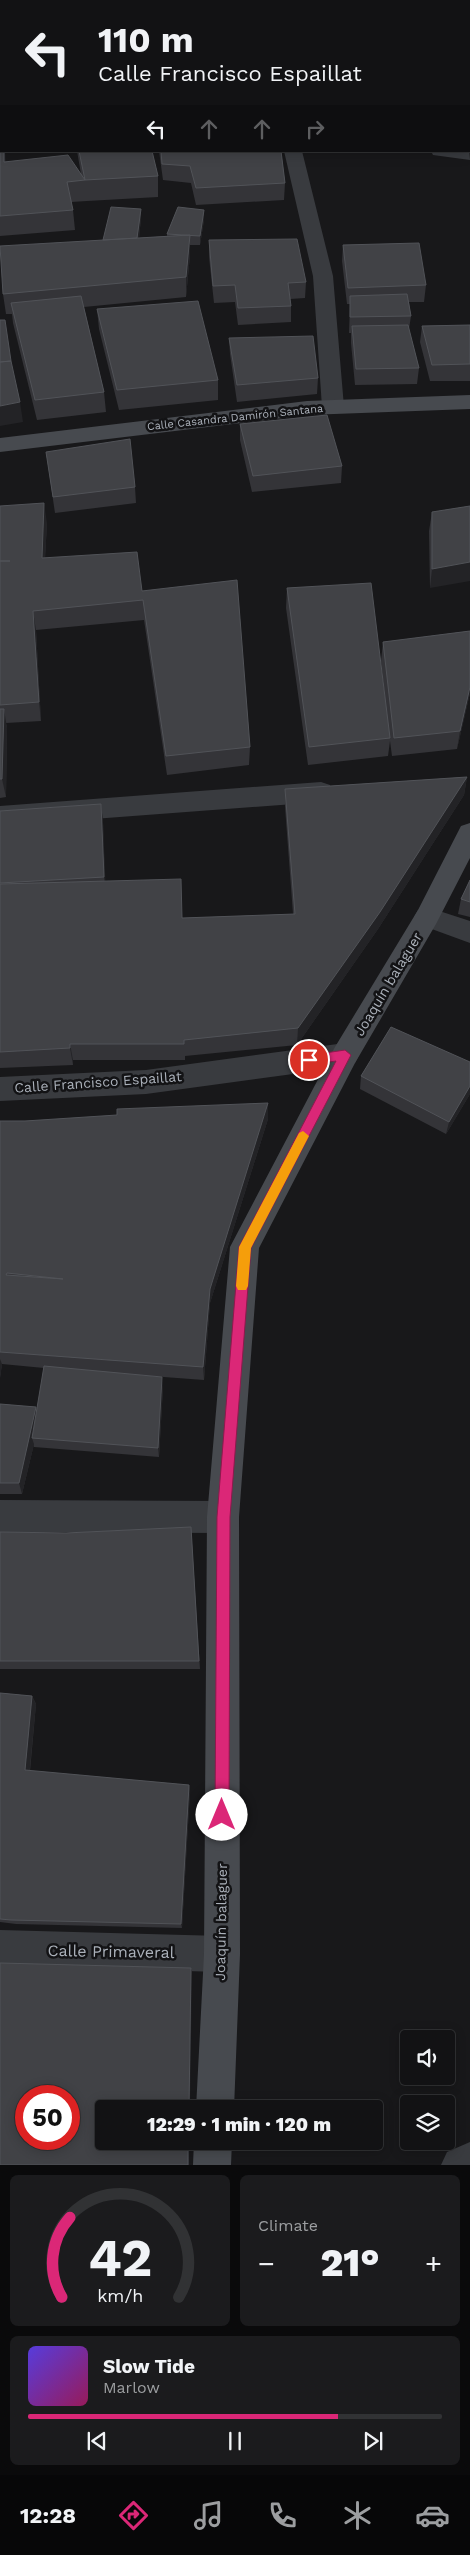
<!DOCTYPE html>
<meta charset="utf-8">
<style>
:root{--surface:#121214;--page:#1b1b1d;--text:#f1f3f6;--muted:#9c9ea0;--line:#313234;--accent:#db2777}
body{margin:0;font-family:"Work Sans",sans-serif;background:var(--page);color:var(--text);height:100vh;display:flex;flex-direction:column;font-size:19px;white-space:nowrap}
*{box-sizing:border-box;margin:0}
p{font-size:16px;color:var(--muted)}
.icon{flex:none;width:28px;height:28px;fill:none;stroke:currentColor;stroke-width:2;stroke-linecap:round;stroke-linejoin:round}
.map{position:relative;height:2165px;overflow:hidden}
.side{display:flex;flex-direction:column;gap:10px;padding:10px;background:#0a0a0b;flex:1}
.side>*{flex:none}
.banner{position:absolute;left:0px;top:0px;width:470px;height:152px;box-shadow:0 2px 12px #0003,0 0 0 1px var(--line);background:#121214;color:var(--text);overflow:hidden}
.controls{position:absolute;left:400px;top:2030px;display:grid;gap:10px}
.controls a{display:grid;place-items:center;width:55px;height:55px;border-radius:5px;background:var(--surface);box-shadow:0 2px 12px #0003,0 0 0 1px var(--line);font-size:25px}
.speed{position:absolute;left:15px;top:2085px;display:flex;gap:10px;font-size:25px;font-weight:700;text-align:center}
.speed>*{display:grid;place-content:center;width:65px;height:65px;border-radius:50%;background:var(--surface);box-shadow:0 2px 12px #0003,0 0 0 1px var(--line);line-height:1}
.speed .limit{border:8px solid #d22;background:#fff;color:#111}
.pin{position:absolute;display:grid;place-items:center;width:42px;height:42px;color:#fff;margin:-21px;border:2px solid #fff;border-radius:50%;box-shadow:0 1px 5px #0007}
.me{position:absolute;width:55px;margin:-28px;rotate:0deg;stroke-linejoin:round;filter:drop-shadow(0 0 4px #0008)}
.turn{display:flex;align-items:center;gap:18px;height:105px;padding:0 15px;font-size:22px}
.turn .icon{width:65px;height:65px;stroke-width:2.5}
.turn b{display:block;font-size:35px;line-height:42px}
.lanes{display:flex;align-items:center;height:48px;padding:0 15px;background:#0003;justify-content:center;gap:25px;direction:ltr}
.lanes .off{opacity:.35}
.big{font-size:38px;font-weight:800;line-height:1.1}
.side .tile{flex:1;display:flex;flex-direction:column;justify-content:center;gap:8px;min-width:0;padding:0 18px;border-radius:8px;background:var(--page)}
.side .dial{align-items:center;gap:0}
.dial svg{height:130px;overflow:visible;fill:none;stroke:var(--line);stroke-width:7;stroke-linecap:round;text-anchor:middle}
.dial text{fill:var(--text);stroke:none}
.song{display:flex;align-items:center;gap:15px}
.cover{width:60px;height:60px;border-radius:8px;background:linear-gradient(135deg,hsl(250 70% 55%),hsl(330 70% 35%))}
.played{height:5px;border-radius:2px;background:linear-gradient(90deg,var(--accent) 75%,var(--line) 75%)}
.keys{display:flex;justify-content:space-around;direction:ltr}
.heat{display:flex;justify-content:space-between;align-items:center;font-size:28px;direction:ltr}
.side .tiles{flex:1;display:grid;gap:10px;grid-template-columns:1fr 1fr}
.tile:last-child{grid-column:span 2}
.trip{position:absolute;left:95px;top:2100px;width:288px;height:50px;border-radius:5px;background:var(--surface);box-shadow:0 2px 12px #0003,0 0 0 1px var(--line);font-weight:800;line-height:50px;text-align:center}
.menu{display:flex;height:80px;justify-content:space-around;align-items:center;background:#070708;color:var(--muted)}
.menu .icon{width:35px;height:35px}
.menu .selected{color:var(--accent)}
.menu b{font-size:22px;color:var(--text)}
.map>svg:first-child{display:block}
</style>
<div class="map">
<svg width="470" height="2165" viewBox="0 0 470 2165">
<rect width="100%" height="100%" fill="#18181a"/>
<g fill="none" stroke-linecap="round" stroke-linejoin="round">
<!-- minor -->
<path fill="#393b3f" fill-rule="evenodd" d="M253,0H271V1H254Z
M469,148L470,160L433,155L431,151H469Z
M284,151H302L333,276L344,407L340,412L333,414L326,412L322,407L313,276Z
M321,782L330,785L333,792L330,799L321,802L0,826V806Z
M427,907L470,921V943L418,924L414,917L418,910Z
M345,1043L355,1047L359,1055L355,1063L345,1067L146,1094L0,1101V1077L146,1070Z
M0,1500L223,1501L234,1506L239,1517L234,1528L223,1533L0,1532Z
M0,1930L222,1936L235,1941L240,1954L235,1967L222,1972L0,1966Z
M470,2142V2165H441L447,2152Z"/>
<!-- secondary -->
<path fill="#474a4f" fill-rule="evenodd" d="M470,395V409L307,415L0,452V438L307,401Z
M470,823V858L436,924L355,1063L259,1248L239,1517L240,1954L234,2109H196L204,1954L207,1517L230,1247L335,1047L418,910L461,826Z
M194,2141H232L231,2165H193Z"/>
</g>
<!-- wall -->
<path fill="#343438" d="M0,0L1,1V70H0Z
M384,0H445V1H385Z
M0,80L1,151H5V162L81,174L77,151H152L158,176V197L87,201L71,202L73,210L75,230L0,236Z
M469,85H470V141H469Z
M159,151H281L285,183L284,200L196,205L191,183L163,180Z
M141,209V218L139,238L167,236V234L204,210V220L200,245H190V255L186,297L84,307L104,392L106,412L37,420L13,323L12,314H6L3,294L103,240Z
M209,240L306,282L305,298L290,299L291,306V322L238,325L235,302L214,303L209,257Z
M343,245L426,285L424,302H409L411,316L409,329L419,368L417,384L355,385L351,343V333H349L350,304H347L342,261Z
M97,309L218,380V400L119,410L99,329Z
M470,325V381H430L420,342L422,326Z
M229,338L318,378L317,394L237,402L230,354Z
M240,424L342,466L341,483L252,492L240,440Z
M46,452L135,487L136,503L55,513Z
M0,506L47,523L45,558L142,591L250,747L249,765L167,775L144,620L36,630L41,721L6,723L7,728L6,797L0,798Z
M470,506L430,588L429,531L432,512Z
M287,588L385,697L381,661L383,642L470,631V693L457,749L392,756L390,741L388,756L308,765L286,608Z
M467,777L464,795L378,929L297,1045L185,1056V1060H73V1065L0,1068V811L101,804L103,822L105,881L183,918L293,914L285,807V789Z
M470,880V917L458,914L461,899Z
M470,1062V1094L446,1134L360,1089L361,1076Z
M268,1119L210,1303L204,1380L137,1375L163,1387L159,1457L34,1447V1444L22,1494H0V1404L36,1407L37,1409L44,1368L2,1364L0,1378V1121Z
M191,1527L200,1669H0V1532L66,1533Z
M0,1693L32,1696L36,1704L30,1771L189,1785L190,1791L182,1928L16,1924L0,1922Z"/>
<!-- shaded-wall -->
<path fill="#232326" d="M395,0H445V1H395Z
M4,151H5L7,182L4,162Z
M141,209V218L138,251L137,241Z
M204,210V220L200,245V236Z
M190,235V255L186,297V277Z
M20,402L23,422L0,426V406Z
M44,503L47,523L44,578L42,558Z
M470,562V581L430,588L432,569Z
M33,611L36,630L41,721L39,702Z
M470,687V693L457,749L460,731Z
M4,709L7,728L6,797L2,779Z
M467,777L464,795L378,929L297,1045L298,1028Z
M101,804L103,822L106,895L104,877Z
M70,1044L73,1060V1065L70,1048Z
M470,1086V1094L446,1134L449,1122Z
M268,1103V1119L210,1303L204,1380L203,1367L210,1289Z
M0,1359L2,1364L0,1378Z
M162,1377L163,1387L159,1457L158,1448Z
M36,1407L39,1419L32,1438L34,1444L22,1494L19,1483Z
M32,1696L36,1704L29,1777L25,1770Z
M189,1785L190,1791L182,1928L181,1924Z
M191,1968L192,1971L190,2109H189Z
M188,2141H189V2165H188Z"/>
<!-- building -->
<path fill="#414246" stroke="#515358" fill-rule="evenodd" d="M0,0H253V1H1V48H0Z
M1,79V151H4V162L68,155L85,180L67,182L73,210L0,216V80Z
M469,85H470V125H469Z
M79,151H152L158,176L85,180Z
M161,151H281L285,183L196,188L190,166L162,164Z
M111,207L141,209L137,238L103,240Z
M178,207L204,210L200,236L167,234Z
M190,235L186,277L3,294L0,246Z
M297,239L306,282L288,283L291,306L238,308L235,285L213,286L209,240Z
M419,243L426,285L348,288L343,245Z
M407,294L411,316L350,317V296Z
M81,296L104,392L35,400L11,303Z
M198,301L218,380L117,390L97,309Z
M0,320H5L11,361L0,362Z
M408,325L419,368L356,369L352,326Z
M470,325V364L432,365L422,326Z
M313,336L318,378L237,385L229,338Z
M11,361L20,402L0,406V362Z
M327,415L342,466L253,476L240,424Z
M130,439L135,487L53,497L46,452Z
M44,503L42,558L137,552L142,591L237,580L250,747L166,756L143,600L33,611L39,702L0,705V561H10H0V506Z
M470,506V562L432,569V512Z
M371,583L390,738L309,747L287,588Z
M470,631V687L460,731L394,738L383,642Z
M0,709H4L2,779H0Z
M467,777L380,912L298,1028L184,1040V1044H70V1048L0,1052V884L181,879L182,918L295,914L285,789Z
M101,804L104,877L0,883V811Z
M470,880V902L461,899Z
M391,1027L470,1062V1086L449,1122L361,1076Z
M268,1103L210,1289L203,1367L0,1352V1121H25L117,1115V1109ZM7,1273L63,1279L6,1275Z
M44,1366L162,1377L158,1448L32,1438Z
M0,1404L36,1407L19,1483H0Z
M191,1527L199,1661H0V1532L66,1533Z
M0,1693L32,1696L25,1770L189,1785L181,1924L11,1920L0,1919Z
M0,1963L191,1968L189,2109H104V2141H188V2165H0ZM26,2096H69V2139H26Z"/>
<!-- route -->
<path fill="#db2777" stroke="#8e194d" d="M345,1050L351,1055L251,1248L230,1517L229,1815L227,1820L222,1822L217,1820L215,1815L217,1517L239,1247L336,1061L309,1065L305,1063V1056Z"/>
<!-- slow -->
<path fill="#f59e0b" d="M303,1131L309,1136L251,1248L248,1286L246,1290H238L236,1286L239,1247L299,1133Z"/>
<g text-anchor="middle" stroke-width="5" stroke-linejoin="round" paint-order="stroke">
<!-- far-street labels -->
<g font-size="11" fill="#abb1ba" stroke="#131315">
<text transform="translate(235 417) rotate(-6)" y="4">Calle Casandra Damirón Santana</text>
</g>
<!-- street labels -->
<g font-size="14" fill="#abb1ba" stroke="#131315">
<text transform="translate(388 984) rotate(-59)" y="5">Joaquín balaguer</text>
<text transform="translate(98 1082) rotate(-4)" y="5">Calle Francisco Espaillat</text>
<text transform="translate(221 1922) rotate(-89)" y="5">Joaquín balaguer</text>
</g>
<!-- near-street labels -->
<g font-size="16" fill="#abb1ba" stroke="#131315">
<text transform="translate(111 1951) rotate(1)" y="6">Calle Primaveral</text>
</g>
</g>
</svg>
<div class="controls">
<a><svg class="icon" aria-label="sound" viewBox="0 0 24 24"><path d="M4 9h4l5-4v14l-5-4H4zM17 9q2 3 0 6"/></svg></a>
<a><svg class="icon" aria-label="layers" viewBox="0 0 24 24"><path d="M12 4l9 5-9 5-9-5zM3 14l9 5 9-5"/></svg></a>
</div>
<div class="speed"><div class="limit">50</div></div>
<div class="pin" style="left:309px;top:1060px;background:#d93025"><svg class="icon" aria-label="arrive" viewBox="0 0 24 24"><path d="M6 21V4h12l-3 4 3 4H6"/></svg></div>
<svg class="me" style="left:222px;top:1815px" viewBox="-20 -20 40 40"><circle r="19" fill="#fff"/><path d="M0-13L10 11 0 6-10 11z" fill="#db2777"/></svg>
<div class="trip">12:29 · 1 min · 120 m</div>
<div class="banner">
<div class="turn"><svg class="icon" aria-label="left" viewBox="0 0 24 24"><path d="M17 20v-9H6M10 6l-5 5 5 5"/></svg><div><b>110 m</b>Calle Francisco Espaillat</div></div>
<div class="lanes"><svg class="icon" aria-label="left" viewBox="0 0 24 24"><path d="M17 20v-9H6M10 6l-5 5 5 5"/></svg><svg class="icon off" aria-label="ahead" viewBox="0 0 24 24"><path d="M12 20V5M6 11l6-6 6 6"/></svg><svg class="icon off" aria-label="ahead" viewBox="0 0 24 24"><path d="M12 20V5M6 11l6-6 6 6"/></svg><svg class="icon off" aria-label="right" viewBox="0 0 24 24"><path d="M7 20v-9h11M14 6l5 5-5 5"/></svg></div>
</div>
</div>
<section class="side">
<div class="tiles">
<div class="tile dial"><svg viewBox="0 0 100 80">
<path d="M14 69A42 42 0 1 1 86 69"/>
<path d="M14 69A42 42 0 0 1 19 20" stroke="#db2777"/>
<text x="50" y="56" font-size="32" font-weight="700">42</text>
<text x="50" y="72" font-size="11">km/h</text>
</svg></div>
<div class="tile"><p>Climate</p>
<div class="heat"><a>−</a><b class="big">21°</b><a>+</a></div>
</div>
<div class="tile">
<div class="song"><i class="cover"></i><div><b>Slow Tide</b><p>Marlow</p></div></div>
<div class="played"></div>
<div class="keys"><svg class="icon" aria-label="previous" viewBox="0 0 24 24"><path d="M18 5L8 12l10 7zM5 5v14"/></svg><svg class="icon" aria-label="pause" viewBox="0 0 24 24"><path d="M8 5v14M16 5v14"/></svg><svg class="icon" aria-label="next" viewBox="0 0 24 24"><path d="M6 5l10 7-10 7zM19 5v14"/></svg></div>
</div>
</div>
</section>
<nav class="menu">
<b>12:28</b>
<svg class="icon selected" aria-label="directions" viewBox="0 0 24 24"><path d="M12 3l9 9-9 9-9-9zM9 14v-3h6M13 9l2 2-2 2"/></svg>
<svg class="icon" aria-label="music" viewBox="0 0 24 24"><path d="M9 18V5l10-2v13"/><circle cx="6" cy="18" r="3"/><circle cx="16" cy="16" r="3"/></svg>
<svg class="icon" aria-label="phone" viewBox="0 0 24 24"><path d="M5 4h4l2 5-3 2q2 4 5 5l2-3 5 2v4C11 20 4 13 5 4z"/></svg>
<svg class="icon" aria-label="climate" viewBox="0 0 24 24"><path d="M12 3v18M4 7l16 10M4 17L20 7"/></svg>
<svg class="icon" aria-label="car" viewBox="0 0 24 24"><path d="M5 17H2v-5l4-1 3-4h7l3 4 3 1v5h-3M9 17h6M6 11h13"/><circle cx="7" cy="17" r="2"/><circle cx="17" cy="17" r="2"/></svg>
</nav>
